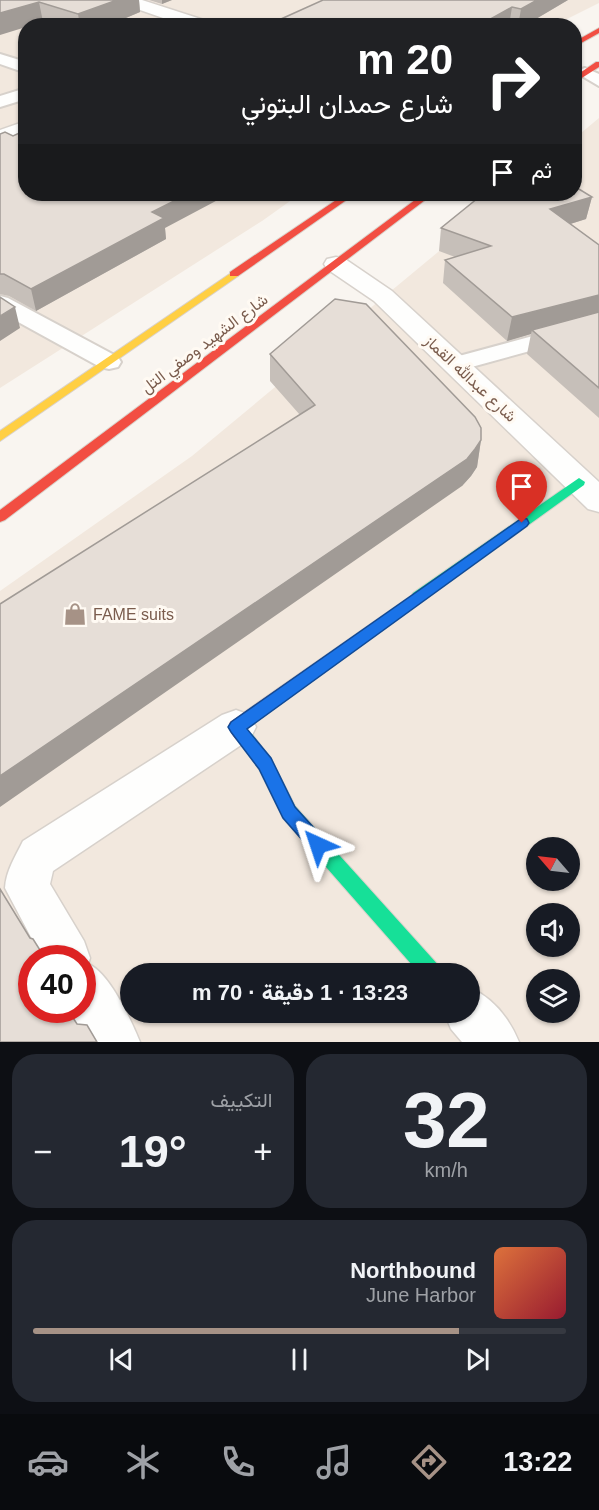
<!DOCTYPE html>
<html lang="ar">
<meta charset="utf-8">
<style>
:root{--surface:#171b24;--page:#242831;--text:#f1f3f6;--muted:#9ea1a6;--line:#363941;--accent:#a69286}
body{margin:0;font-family:Helvetica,Vazirmatn,sans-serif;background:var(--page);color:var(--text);direction:rtl;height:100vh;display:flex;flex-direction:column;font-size:22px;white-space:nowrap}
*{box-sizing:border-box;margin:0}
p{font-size:20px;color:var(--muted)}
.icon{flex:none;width:33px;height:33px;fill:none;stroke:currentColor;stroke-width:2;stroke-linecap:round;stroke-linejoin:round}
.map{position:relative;height:1042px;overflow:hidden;direction:ltr}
.side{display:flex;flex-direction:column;gap:12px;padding:12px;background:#0d0f14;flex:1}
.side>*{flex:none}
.guide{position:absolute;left:18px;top:18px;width:564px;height:183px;border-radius:24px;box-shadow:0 2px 4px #0004;direction:rtl;background:#202124;color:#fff;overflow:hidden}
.needle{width:39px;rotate:298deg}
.controls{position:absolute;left:526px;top:837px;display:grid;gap:12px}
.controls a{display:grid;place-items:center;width:54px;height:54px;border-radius:50%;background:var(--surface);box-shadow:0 2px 4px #0004;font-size:30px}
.speed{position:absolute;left:18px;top:945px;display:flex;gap:12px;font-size:30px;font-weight:700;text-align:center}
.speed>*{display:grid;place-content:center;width:78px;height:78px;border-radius:50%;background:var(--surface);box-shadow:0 2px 4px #0004;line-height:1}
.speed .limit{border:9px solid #d22;background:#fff;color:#111}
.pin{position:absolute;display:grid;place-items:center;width:51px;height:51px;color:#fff;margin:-62px -26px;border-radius:50% 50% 50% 0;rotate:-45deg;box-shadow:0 0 6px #0007}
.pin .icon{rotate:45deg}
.me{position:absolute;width:66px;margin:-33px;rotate:318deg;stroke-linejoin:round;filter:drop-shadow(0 0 4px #0008)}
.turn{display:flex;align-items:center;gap:21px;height:126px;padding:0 30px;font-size:27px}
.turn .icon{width:78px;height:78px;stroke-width:2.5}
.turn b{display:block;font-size:42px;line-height:51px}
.then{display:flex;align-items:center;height:57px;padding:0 30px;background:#0003;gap:12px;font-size:22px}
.big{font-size:45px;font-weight:800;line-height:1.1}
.side .tile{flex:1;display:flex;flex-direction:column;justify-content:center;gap:9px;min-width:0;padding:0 21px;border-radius:24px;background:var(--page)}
.side .dial{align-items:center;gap:0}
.dial b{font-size:78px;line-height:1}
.song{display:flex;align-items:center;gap:18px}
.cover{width:72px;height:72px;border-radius:9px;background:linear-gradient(135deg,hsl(20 70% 55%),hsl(350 70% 35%))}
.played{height:6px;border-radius:3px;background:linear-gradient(90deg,var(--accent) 80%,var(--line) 80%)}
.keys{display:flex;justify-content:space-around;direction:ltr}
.heat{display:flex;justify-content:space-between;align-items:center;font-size:33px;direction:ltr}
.side .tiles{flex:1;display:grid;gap:12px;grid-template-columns:1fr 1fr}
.tile:last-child{grid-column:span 2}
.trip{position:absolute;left:120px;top:963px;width:360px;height:60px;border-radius:30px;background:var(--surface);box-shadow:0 2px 4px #0004;font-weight:800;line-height:60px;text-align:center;direction:rtl}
.menu{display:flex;height:96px;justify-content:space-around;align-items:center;background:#090b0e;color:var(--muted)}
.menu .icon{width:42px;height:42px}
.menu .current{color:var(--accent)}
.menu b{font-size:27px;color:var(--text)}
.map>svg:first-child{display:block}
</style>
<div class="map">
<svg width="599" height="1042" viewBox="0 0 599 1042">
<rect width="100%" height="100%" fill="#f9f5f0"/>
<!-- residential -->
<path fill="#f2e8de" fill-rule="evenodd" d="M0,0H599V3L553,26H26V194H300L262,221L0,388Z
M599,118V1042H0V591L192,456L508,194H574L575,138ZM537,848H570V880H537ZM537,914H570V946H537ZM32,958H82V1010H32ZM130,974H470V1012H130ZM537,980H570V1012H537Z"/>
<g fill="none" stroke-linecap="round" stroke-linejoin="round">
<!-- lane casing -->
<g stroke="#d7d1cb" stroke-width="4">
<path id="lane" d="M0,54L26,62V73L0,64Z
M585,68L599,74V86L577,73L579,70Z
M26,88V99L0,107V96Z
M0,296L8,298L118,357L121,362L118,367L109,369L100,367L0,312Z
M599,318V332L457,371L448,369L445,364L448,359Z"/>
</g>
<!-- street casing -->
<g stroke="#d7d1cb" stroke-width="3">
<path id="street" d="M118,0H142L210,22L212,26H186L120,3Z
M26,121V134L0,143V130Z
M336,257L345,259L392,291L599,482V512L588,509L374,301L327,269L324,264L327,259Z
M236,710L250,715L256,727L250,739L53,871L50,884L84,941L90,958L88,964C109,972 131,1020 140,1042H88L69,1010H82V958H42L5,888C6,871 15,857 23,841L222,715Z
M470,988C493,998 509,1018 519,1042H462L451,1029L444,1012H470Z"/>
</g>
<!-- fast casing -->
<g stroke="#d9d2cb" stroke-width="2">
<path id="fast" d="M579,478L585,482L584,485L423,601H413L411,597L413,593Z
M246,732L252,734L271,759L295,806L440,967L442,974H420L283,818L259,769L238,739L240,734Z"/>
</g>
<!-- slow casing -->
<g stroke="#d9d2cb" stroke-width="2">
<path id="slow" d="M234,271L238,272V276L0,441V431Z"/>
</g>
<!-- jam casing -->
<g stroke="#d9d2cb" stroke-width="2">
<path id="jam" d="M599,28V33L574,47V42Z
M596,62H599V67L574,83V77Z
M345,194H355L238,276H230V272Z
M423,194H433L5,520L0,522V510Z
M418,591L423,593L425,597L423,601L247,728L254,739L252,744C240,748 233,737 228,727L230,722Z"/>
</g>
<!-- lane -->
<use href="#lane" fill="#fefefd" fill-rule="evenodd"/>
<!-- street -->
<use href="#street" fill="#fefefd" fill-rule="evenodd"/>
<!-- fast -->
<use href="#fast" fill="#16e098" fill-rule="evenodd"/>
<!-- slow -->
<use href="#slow" fill="#ffcf43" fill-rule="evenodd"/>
<!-- jam -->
<use href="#jam" fill="#f24e42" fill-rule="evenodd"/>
</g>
<!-- wall -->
<path fill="#c6bfb9" d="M0,0H139L140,12L107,26H53L43,22L32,26H26Z
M149,0H172L162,4Z
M568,0L524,26H281V19Z
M0,134L165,228L166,239L36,311L9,296L0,294Z
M592,197L586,219L570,224L599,245V418L527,354L531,334L507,341L443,283L445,260L455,257L439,251L441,228Z
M270,354L481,440L477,467L471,476L462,486L300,415L270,381Z"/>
<!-- shaded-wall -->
<path fill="#a19b96" d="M117,0H139L140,12L107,26H80L78,14Z
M162,0H172L162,4Z
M537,0H568L524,26H518L521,9Z
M39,2L43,22L32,26H26V27L0,35V13Z
M512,7L509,26H478Z
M188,194H229L165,228L166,239L36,311L31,289L152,212Z
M592,197L586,219L545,232L550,209Z
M599,295V317L532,330L531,334L507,341L512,317Z
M15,307L20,328L0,341V316Z
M481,440L477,467L471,476L462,486L0,807V776Z"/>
<!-- building -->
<path fill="#e6ded7" stroke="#a19b96" stroke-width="1.5" d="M0,0H117L78,14L39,2L0,13Z
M323,0H537L521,9L512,7L478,26H302L281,19Z
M26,130V194H188L152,212L164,218L31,289L4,274H0V134L5,132L13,136Z
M574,186L592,197L550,209L599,245V295L512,317L445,260L491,246L441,228L483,194H574Z
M0,297L15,307L0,316Z
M335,299L366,304L475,417L481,428V440L475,449L467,459L0,776V604L315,405L270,354Z
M599,312V388L532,330Z
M0,889L30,938L33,939L45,958H32V1010H68L77,1024L87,1025L97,1042H0Z"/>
<!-- route -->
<path fill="#1a73e8" stroke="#114b97" stroke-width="1.5" d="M522,518L527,519L529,523L527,526L247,729L271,758L295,807L324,839L327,845L324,851L318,853L312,851L283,818L259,769L231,732L228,727L231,722Z"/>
<!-- icons -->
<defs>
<g id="shop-bare" transform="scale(1.8)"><path d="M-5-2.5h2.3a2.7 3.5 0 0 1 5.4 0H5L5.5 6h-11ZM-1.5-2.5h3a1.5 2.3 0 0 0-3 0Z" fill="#a69286" stroke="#fffaf3" stroke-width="2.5" paint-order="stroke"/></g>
</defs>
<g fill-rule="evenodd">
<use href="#shop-bare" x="75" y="614"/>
</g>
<g text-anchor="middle" stroke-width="6" stroke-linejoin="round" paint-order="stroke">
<!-- street labels -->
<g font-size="16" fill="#7a5c4d" stroke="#fffaf3">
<text transform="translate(204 343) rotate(-37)" y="6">شارع الشهيد وصفي التل</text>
<text transform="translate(471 378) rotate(43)" y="6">شارع عبدالله القماز</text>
</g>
<!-- poi labels -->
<g font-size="16" fill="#7a5c4d" stroke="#fffaf3" text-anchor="start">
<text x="93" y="620">FAME suits</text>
</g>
</g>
</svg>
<div class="controls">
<a><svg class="needle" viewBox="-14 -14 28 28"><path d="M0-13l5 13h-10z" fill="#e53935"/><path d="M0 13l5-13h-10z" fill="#9ea1a6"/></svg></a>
<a><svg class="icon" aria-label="sound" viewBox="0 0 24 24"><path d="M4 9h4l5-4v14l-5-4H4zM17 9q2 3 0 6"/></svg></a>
<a><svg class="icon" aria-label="layers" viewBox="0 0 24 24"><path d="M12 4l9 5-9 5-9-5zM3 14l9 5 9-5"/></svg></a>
</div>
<div class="speed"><div class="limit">40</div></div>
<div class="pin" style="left:522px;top:523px;background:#d93025"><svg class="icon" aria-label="arrive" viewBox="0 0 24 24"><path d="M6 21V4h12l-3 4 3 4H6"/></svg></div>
<svg class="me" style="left:318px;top:845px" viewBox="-20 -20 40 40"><path d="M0-17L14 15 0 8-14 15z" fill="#1a73e8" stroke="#fff" stroke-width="4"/></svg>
<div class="trip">13:23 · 1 دقيقة · 70 m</div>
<div class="guide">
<div class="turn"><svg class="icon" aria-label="right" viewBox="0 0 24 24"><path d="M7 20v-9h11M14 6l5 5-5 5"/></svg><div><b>20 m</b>شارع حمدان البتوني</div></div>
<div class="then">ثم<svg class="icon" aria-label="arrive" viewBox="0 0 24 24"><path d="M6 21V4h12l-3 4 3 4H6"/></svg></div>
</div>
</div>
<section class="side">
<div class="tiles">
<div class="tile dial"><b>32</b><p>km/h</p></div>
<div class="tile"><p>التكييف</p>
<div class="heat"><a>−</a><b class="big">19°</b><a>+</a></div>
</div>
<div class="tile">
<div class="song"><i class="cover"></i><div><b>Northbound</b><p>June Harbor</p></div></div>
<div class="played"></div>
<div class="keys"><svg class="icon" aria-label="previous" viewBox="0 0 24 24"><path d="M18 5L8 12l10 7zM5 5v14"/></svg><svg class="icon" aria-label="pause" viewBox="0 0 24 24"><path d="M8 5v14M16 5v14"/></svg><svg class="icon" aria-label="next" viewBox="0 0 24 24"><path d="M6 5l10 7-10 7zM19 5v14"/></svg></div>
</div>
</div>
</section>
<nav class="menu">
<b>13:22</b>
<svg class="icon current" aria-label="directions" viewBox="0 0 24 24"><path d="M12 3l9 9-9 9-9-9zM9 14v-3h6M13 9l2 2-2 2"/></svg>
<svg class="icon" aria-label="music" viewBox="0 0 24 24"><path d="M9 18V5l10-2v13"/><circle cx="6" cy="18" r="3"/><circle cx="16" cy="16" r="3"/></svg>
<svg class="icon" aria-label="phone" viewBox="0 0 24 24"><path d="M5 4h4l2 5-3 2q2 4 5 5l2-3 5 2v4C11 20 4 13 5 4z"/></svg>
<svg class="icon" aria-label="climate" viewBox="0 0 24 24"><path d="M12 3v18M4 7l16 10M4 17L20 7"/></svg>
<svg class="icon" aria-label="car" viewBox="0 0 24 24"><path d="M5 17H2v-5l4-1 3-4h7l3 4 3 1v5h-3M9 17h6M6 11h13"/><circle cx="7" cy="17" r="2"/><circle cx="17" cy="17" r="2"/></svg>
</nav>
